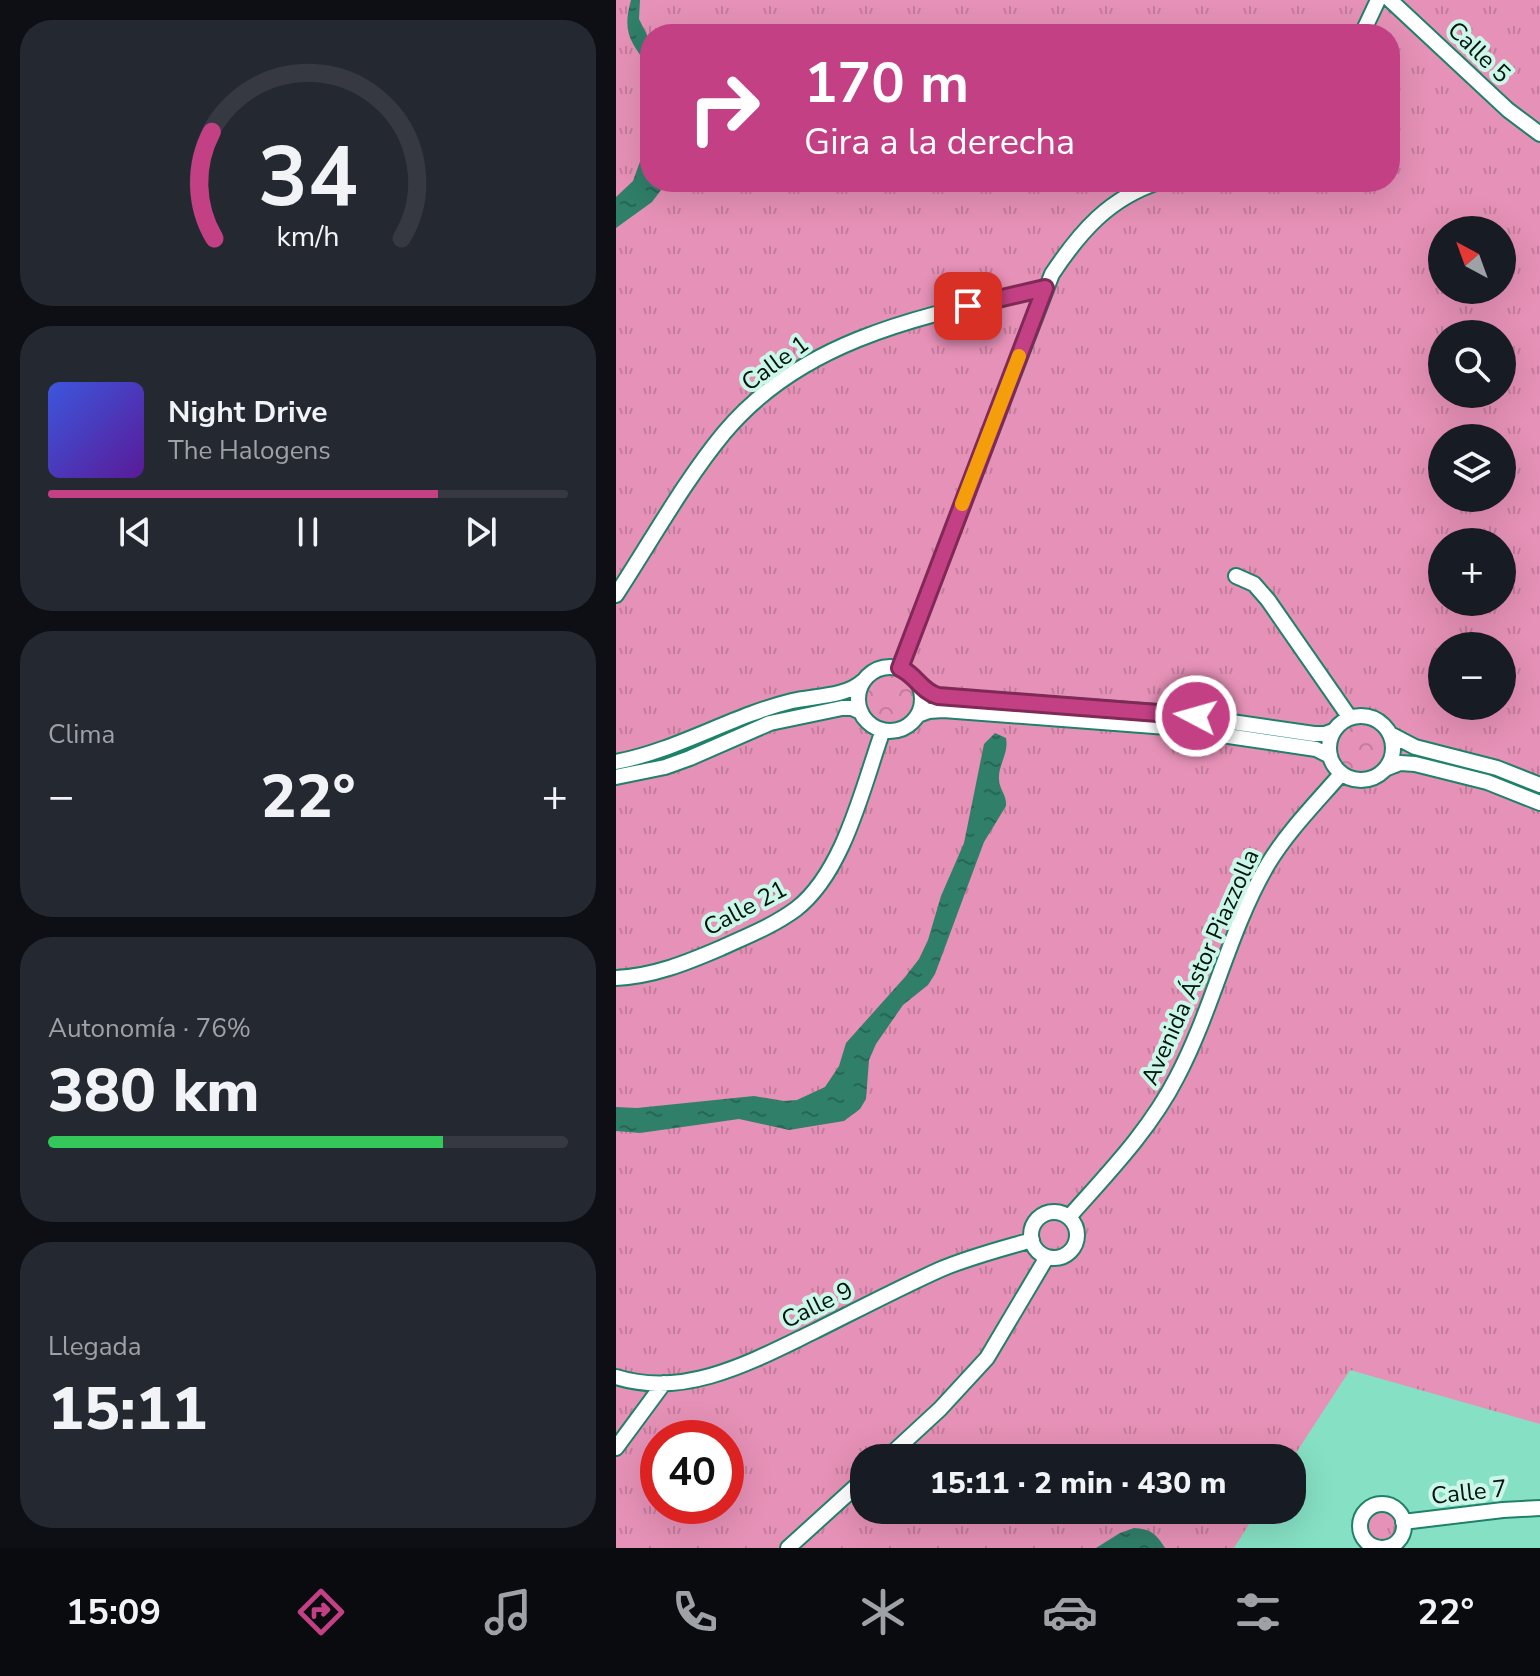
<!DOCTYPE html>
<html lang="es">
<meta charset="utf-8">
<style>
:root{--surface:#171b24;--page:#242831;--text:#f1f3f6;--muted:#9ea1a6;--line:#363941;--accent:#c44085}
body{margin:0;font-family:"Nunito Sans",sans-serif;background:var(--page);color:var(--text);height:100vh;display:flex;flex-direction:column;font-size:30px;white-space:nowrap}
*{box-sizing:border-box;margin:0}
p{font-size:26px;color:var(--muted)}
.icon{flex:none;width:44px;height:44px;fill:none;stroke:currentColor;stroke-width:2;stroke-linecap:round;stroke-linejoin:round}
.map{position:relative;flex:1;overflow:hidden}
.side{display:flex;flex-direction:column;gap:20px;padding:20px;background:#0d0f14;width:616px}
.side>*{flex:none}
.hud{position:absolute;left:24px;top:24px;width:760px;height:168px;border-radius:32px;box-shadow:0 8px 32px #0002;background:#c44085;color:#fff;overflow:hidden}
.needle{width:52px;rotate:319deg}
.controls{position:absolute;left:812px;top:216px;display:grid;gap:16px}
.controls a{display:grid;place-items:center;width:88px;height:88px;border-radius:50%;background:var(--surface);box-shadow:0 8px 32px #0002;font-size:40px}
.speed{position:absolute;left:24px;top:1420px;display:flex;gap:16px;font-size:40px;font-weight:700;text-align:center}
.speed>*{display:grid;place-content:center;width:104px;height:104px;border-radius:50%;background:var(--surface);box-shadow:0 8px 32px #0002;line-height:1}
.speed .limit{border:12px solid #d22;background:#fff;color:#111}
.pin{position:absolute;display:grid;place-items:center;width:68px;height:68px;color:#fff;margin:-34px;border-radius:16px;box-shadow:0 4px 12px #0006}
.me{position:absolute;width:88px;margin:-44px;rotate:276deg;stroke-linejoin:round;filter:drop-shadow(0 0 6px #0008)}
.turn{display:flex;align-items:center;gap:28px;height:168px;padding:0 32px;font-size:36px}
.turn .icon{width:104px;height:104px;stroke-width:2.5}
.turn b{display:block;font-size:56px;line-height:68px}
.big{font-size:60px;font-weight:800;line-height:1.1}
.side .widget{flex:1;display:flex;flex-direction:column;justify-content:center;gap:12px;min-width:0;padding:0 28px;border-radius:32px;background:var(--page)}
.side .dial{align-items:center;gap:0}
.dial svg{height:208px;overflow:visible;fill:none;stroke:var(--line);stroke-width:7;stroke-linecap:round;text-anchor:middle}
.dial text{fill:var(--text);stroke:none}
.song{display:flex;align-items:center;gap:24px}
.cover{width:96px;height:96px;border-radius:12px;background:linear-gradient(135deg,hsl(230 70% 55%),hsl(270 70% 35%))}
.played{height:8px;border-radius:4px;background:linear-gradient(90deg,var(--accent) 75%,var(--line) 75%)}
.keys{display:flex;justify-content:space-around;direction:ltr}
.heat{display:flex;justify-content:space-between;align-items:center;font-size:44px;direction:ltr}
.charge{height:12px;border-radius:6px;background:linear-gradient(90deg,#34c759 76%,var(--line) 0)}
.trip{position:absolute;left:234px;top:1444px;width:456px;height:80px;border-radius:32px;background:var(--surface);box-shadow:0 8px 32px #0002;font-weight:800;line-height:80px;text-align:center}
.dock{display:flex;height:128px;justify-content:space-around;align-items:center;background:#090b0e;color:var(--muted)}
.dock .icon{width:56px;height:56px}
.dock .selected{color:var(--accent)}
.dock b{font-size:36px;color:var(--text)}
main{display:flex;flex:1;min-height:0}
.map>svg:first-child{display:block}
</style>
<main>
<section class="side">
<div class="widget dial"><svg viewBox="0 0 100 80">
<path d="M14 69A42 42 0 1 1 86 69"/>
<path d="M14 69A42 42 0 0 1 13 28" stroke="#c44085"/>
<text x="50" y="56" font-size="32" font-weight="700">34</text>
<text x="50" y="72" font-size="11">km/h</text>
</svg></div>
<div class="widget">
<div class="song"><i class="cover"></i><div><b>Night Drive</b><p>The Halogens</p></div></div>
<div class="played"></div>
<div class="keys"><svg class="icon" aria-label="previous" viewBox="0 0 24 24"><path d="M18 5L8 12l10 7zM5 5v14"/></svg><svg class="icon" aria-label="pause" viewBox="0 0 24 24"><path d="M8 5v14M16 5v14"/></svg><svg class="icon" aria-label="next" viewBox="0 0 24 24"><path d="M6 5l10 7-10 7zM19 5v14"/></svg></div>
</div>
<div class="widget"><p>Clima</p>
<div class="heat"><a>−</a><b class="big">22°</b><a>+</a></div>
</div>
<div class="widget"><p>Autonomía · 76%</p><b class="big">380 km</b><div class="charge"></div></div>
<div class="widget"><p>Llegada</p><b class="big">15:11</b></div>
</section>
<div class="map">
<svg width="924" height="1548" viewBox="0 0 924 1548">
<defs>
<pattern id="grass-tufts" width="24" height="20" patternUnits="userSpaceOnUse" patternTransform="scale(2)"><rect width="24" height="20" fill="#e691b7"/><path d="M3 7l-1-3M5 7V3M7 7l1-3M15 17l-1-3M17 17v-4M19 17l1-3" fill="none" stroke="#c47c9c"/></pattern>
<pattern id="park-crowns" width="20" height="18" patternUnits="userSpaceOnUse" patternTransform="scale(2)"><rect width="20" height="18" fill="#e691b7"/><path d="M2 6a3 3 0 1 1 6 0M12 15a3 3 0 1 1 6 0" fill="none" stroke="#c47c9c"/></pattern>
<pattern id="water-ripples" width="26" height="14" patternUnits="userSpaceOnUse" patternTransform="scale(2)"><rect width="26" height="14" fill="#307f69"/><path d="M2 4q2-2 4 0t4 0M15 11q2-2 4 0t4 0" fill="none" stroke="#266755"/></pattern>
</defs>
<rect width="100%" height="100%" fill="#86e0c4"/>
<!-- grass -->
<path fill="url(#grass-tufts)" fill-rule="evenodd" d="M0,0H924V1424L734,1370L676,1459L248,1458V1510H642L618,1548H0ZM34,34H774V182H34ZM826,230H886V290H826ZM826,334H886V394H826ZM826,438H886V498H826ZM826,542H886V602H826ZM826,646H886V706H826ZM42,1438H110V1506H42Z
M750 1526a15 15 0 1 1 30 0a15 15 0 1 1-30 0Z"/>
<!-- park -->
<path fill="url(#park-crowns)" d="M247 698a27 27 0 1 1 54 0a27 27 0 1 1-54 0Z
M718 747a27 27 0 1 1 54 0a27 27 0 1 1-54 0Z"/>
<!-- water -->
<path fill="url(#water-ripples)" d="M15,0H24L23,19L34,41V68C14,42 6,32 15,0Z
M34,134V182H51L36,202L0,228V197L17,181Z
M379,733L390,738C393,754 382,765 383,779C383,789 391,795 390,806L368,842L319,974L312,985L287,1005L260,1044L253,1060L250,1099L244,1109L228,1121L173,1130L123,1119L24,1133L0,1131V1107L21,1108L138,1096L168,1101L181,1100L209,1087L223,1066L230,1043L289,977L303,959L312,940L325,896L348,843L368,744Z
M518,1528C534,1529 540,1533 549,1548H480L504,1533Z"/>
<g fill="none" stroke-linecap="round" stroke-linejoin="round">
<!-- minor casing -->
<g stroke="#1e8269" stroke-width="18">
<path id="minor" d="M774,0L892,110L924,134
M746,34L762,0
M620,576L638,584L652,600L734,718
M0,595C34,543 69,480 108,433C189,336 313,315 429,288
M242 699a32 32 0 1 1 64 0a32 32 0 1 1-64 0Z
M284,668L436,274C464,232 493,198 543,182
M303,685L314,693L322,696L554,713L698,734H709L717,731
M302,715L313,711L327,710L551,727L700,749L714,756
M713 748a32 32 0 1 1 64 0a32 32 0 1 1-64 0Z
M774,734L799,747L881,768L924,785
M0,762C62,750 115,716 176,701C198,696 230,697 247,681
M769,769L784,763L799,764L871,782L924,803
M0,777L49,767L74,758L154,723L226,708H236L245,712
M0,978C38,976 70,963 105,948C131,936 157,926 180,909C228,872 247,786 267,730
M415 1235a23 23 0 1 1 46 0a23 23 0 1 1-46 0Z
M453,1217C492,1173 534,1130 561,1077C597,1009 613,930 652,864C672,831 700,803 725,774
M0,1377C69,1399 137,1361 197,1332C239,1311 281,1289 323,1270C353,1257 385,1249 416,1240
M0,1448L48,1383
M271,1458L324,1409L371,1358L431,1257
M744 1526a22 22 0 1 1 44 0a22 22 0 1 1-44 0Z
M787,1522L887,1510L924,1508
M172,1548L248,1479"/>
</g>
<!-- minor -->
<use href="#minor" stroke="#fff" stroke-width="14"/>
</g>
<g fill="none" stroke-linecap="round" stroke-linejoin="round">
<!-- route casing -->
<g stroke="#7f2a56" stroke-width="20">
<path id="route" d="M352,306L429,288L284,668C300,675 305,691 322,696L580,716"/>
</g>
<!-- route -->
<use href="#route" stroke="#c44085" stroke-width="14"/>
<!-- slow -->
<path stroke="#f59e0b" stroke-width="14" d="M346,504L403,356"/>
</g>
<g text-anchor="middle" stroke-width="8" stroke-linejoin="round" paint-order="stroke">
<!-- street labels -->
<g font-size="24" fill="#00150e" stroke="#ccf7e8">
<text transform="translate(863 52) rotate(44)" y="8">Calle 5</text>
<text transform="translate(159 363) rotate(-36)" y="8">Calle 1</text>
<text transform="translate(129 908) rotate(-28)" y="8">Calle 21</text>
<text transform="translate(584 967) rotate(-66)" y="8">Avenida Ástor Piazzolla</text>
<text transform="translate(201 1305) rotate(-26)" y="8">Calle 9</text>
<text transform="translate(853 1492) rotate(-6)" y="8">Calle 7</text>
</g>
</g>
</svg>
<div class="controls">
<a><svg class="needle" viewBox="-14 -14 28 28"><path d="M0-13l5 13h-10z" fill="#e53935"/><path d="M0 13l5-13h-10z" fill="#9ea1a6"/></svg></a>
<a><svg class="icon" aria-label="search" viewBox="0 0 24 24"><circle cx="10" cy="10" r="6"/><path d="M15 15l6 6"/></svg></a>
<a><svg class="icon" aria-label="layers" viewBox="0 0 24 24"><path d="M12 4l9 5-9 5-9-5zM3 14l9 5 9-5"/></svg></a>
<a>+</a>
<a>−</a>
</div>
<div class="speed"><div class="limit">40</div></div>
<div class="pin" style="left:352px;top:306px;background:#d93025"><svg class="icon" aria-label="arrive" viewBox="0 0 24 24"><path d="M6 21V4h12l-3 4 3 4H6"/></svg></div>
<svg class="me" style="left:580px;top:716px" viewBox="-20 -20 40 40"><circle r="17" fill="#c44085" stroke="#fff" stroke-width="3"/><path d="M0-11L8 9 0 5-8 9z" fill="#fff"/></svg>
<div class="trip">15:11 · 2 min · 430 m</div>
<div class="hud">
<div class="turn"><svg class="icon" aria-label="right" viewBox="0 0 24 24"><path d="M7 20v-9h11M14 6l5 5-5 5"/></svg><div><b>170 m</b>Gira a la derecha</div></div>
</div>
</div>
</main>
<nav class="dock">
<b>15:09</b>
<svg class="icon selected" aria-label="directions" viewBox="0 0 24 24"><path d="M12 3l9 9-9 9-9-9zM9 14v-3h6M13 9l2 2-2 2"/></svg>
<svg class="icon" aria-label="music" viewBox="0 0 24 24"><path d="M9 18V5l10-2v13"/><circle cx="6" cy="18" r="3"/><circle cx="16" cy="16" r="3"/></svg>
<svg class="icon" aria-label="phone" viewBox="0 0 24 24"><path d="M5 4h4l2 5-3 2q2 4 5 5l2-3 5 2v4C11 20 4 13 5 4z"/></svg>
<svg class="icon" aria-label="climate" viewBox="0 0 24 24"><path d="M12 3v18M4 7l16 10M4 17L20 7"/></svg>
<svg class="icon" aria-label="car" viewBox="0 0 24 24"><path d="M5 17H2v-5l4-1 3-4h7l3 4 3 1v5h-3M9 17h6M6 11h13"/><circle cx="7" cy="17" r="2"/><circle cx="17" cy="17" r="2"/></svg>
<svg class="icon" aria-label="filters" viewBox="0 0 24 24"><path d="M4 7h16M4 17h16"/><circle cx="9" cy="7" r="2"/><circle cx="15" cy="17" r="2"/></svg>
<b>22°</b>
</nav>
